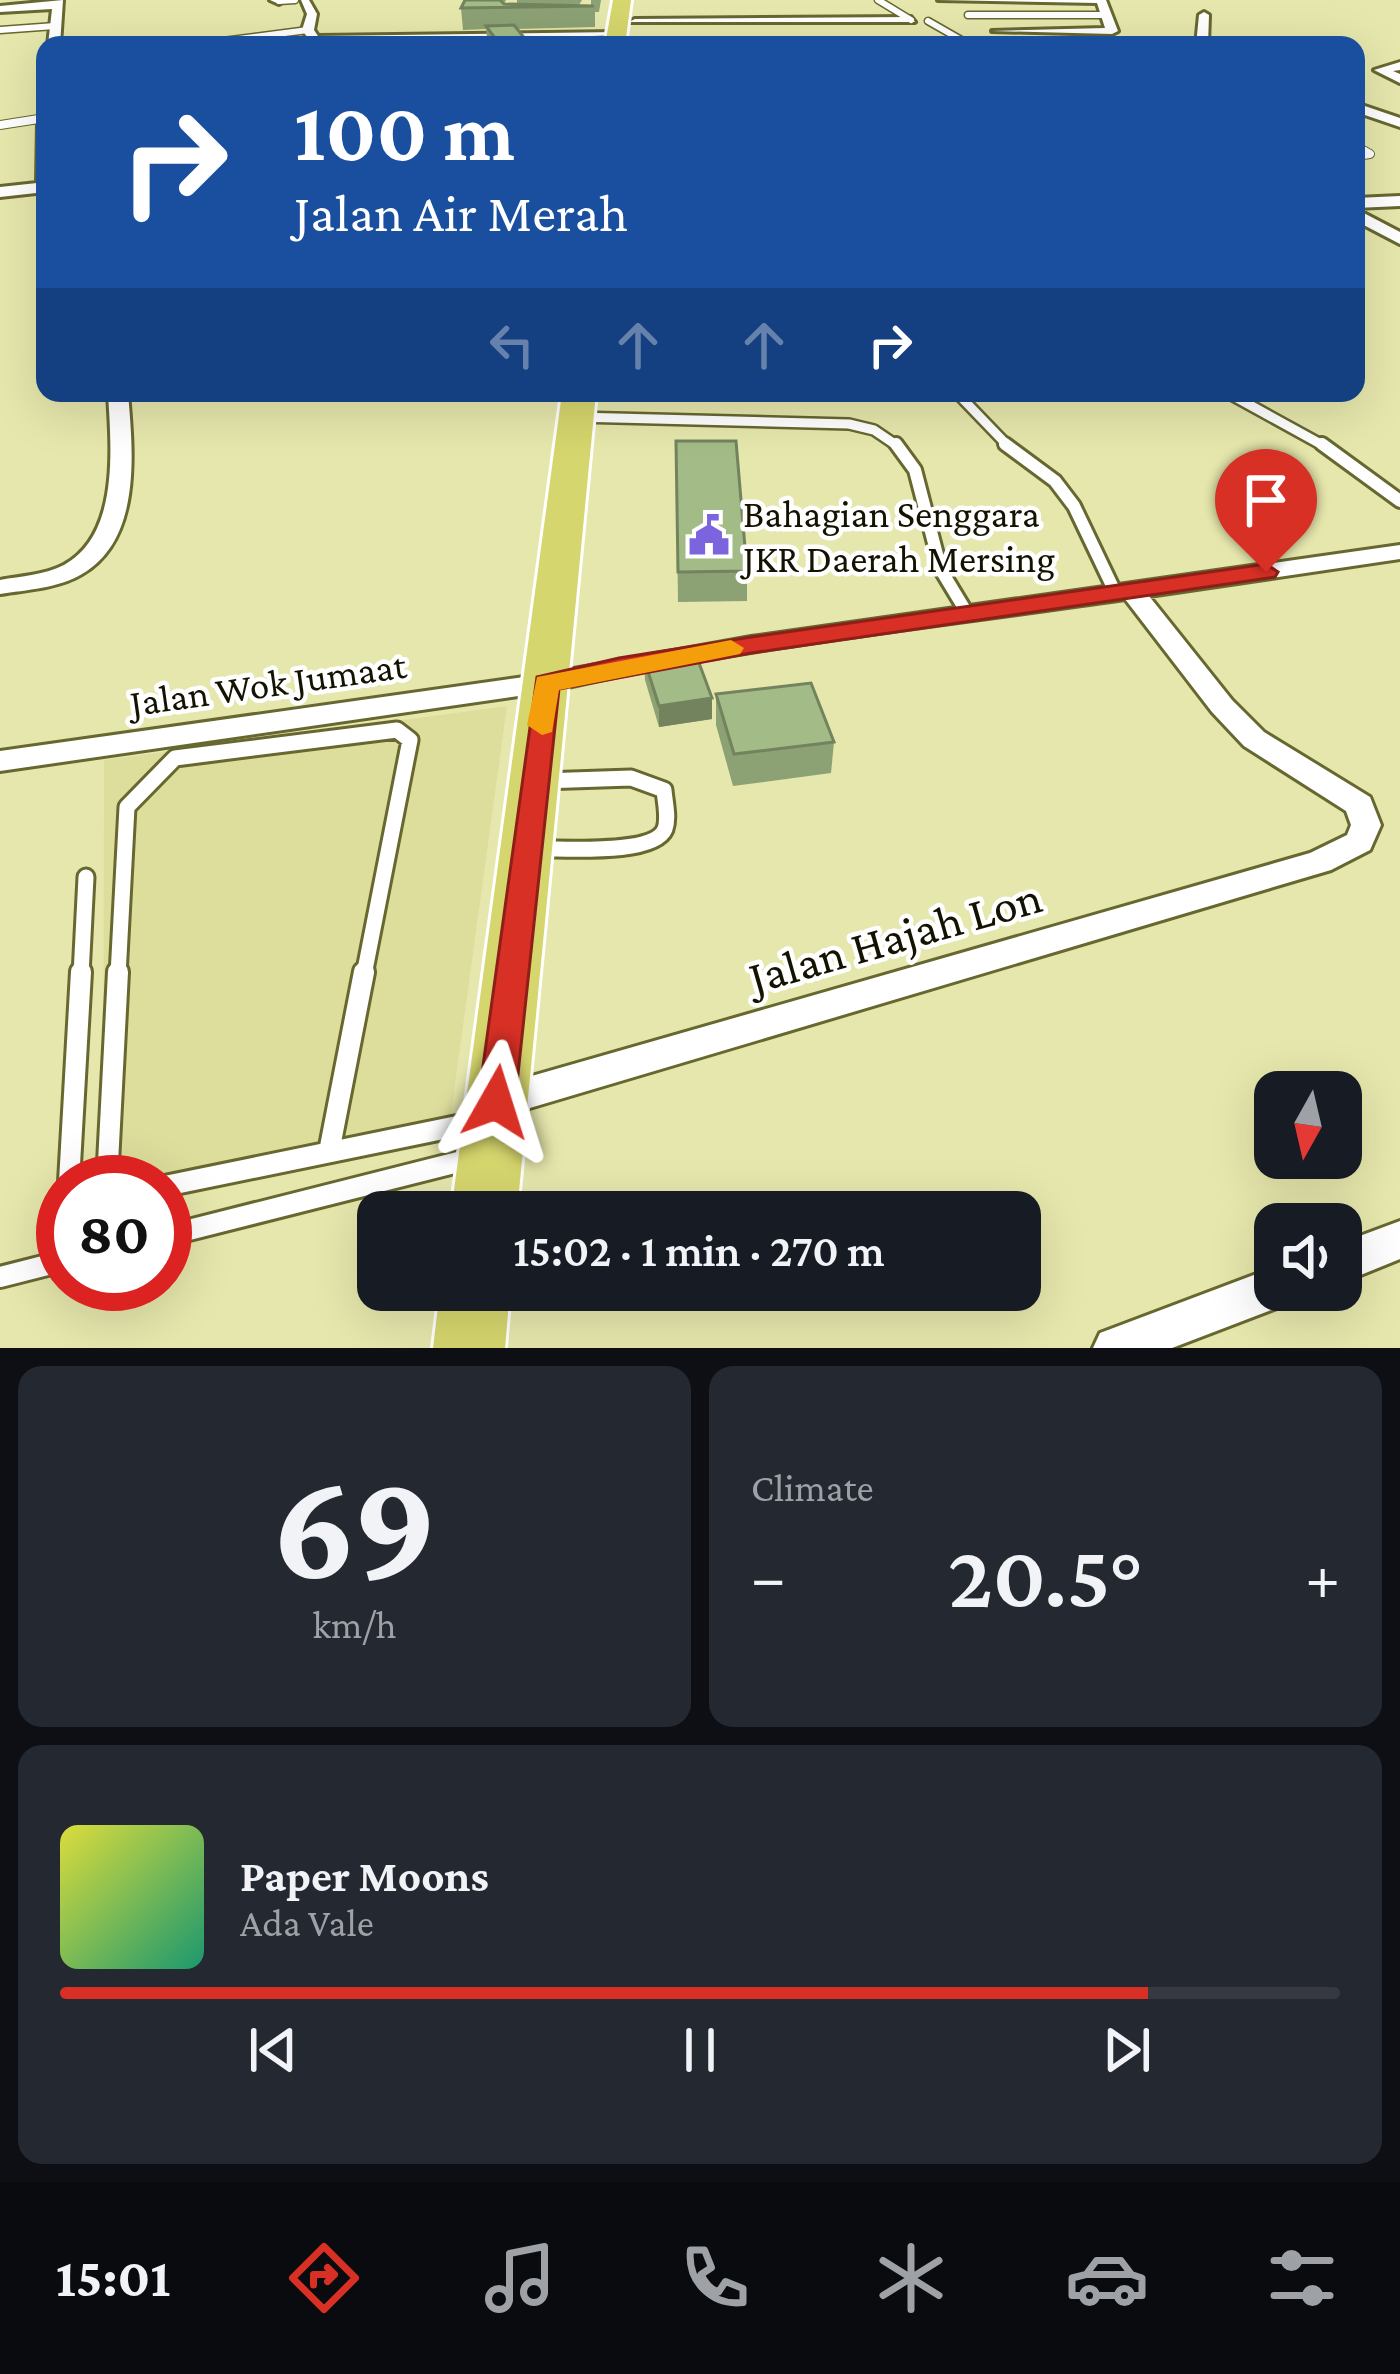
<!DOCTYPE html>
<meta charset="utf-8">
<style>
:root{--surface:#171b24;--page:#242831;--text:#f1f3f6;--muted:#9ea1a6;--line:#363941;--accent:#d93025}
body{margin:0;font-family:"Crimson Pro",serif;background:var(--page);color:var(--text);height:100vh;display:flex;flex-direction:column;font-size:45px;white-space:nowrap}
*{box-sizing:border-box;margin:0}
p{font-size:39px;color:var(--muted)}
.icon{flex:none;width:66px;height:66px;fill:none;stroke:currentColor;stroke-width:2;stroke-linecap:round;stroke-linejoin:round}
.map{position:relative;height:1348px;overflow:hidden}
.drawer{display:flex;flex-direction:column;gap:18px;padding:18px;background:#0d0f14;flex:1}
.drawer>*{flex:none}
.banner{position:absolute;left:36px;top:36px;width:1329px;height:366px;border-radius:24px;box-shadow:0 12px 48px #0002;background:#1a4fa0;color:#fff;overflow:hidden}
.needle{width:78px;rotate:188deg}
.controls{position:absolute;left:1254px;top:1071px;display:grid;gap:24px}
.controls a{display:grid;place-items:center;width:108px;height:108px;border-radius:24px;background:var(--surface);box-shadow:0 12px 48px #0002;font-size:60px}
.speed{position:absolute;left:36px;top:1155px;display:flex;gap:24px;font-size:60px;font-weight:700;text-align:center}
.speed>*{display:grid;place-content:center;width:156px;height:156px;border-radius:50%;background:var(--surface);box-shadow:0 12px 48px #0002;line-height:1}
.speed .limit{border:18px solid #d22;background:#fff;color:#111}
.pin{position:absolute;display:grid;place-items:center;width:102px;height:102px;color:#fff;margin:-123px -51px;border-radius:50% 50% 50% 0;rotate:-45deg;box-shadow:0 0 12px #0007}
.pin .icon{rotate:45deg}
.me{position:absolute;width:132px;margin:-66px;rotate:6deg;stroke-linejoin:round;filter:drop-shadow(0 0 9px #0008)}
.turn{display:flex;align-items:center;gap:42px;height:252px;padding:0 60px;font-size:54px}
.turn .icon{width:156px;height:156px;stroke-width:2.5}
.turn b{display:block;font-size:84px;line-height:102px}
.lanes{display:flex;align-items:center;height:114px;padding:0 60px;background:#0003;justify-content:center;gap:60px;direction:ltr}
.lanes .off{opacity:.35}
.big{font-size:90px;font-weight:600;line-height:1.1}
.drawer .card{flex:1;display:flex;flex-direction:column;justify-content:center;gap:18px;min-width:0;padding:0 42px;border-radius:24px;background:var(--page)}
.drawer .dial{align-items:center;gap:0}
.dial b{font-size:156px;line-height:1}
.song{display:flex;align-items:center;gap:36px}
.cover{width:144px;height:144px;border-radius:18px;background:linear-gradient(135deg,hsl(60 70% 55%),hsl(160 70% 35%))}
.played{height:12px;border-radius:6px;background:linear-gradient(90deg,var(--accent) 85%,var(--line) 85%)}
.keys{display:flex;justify-content:space-around;direction:ltr}
.heat{display:flex;justify-content:space-between;align-items:center;font-size:66px;direction:ltr}
.drawer .tiles{flex:1;display:grid;gap:18px;grid-template-columns:1fr 1fr}
.card:last-child{grid-column:span 2}
.trip{position:absolute;left:357px;top:1191px;width:684px;height:120px;border-radius:24px;background:var(--surface);box-shadow:0 12px 48px #0002;font-weight:600;line-height:120px;text-align:center}
.tab-bar{display:flex;height:192px;justify-content:space-around;align-items:center;background:#090b0e;color:var(--muted)}
.tab-bar .icon{width:84px;height:84px}
.tab-bar .selected{color:var(--accent)}
.tab-bar b{font-size:54px;color:var(--text)}
.map>svg:first-child{display:block}
</style>
<div class="map">
<svg width="1400" height="1348" viewBox="0 0 1400 1348">
<rect width="100%" height="100%" fill="#e6e7ac"/>
<!-- built -->
<path fill="#ddde9c" d="M507,706L449,1128L165,1199V1182H103L104,760Z"/>
<g fill="none" stroke-linecap="round" stroke-linejoin="round">
<!-- service-far5 casing -->
<g stroke="#676730" stroke-width="9">
<path id="service-far5" d="M878,0L911,20
M279,1L295,0
M968,15H1108
M928,21L970,45
M0,30L55,26
M191,45L308,30"/>
</g>
<!-- service-far4 casing -->
<g stroke="#676730" stroke-width="10">
<path id="service-far4" d="M0,125L45,118
M1356,146L1370,154L1356,156"/>
</g>
<!-- service-far3 casing -->
<g stroke="#676730" stroke-width="14">
<path id="service-far3" d="M957,393L1009,447
M1228,393L1326,447
M576,417L849,424L874,430L899,447"/>
</g>
<!-- service-far2 casing -->
<g stroke="#676730" stroke-width="18">
<path id="service-far2" d="M896,444L915,470L941,570L967,613
M1005,444L1055,481L1074,506L1116,594
M1322,444L1400,501"/>
</g>
<!-- service-far1 casing -->
<g stroke="#676730" stroke-width="21">
<path id="service-far1" d="M535,849C562,848 654,856 665,829C669,818 665,802 664,790L631,778L542,781
M81,975L86,877
M118,975L127,807L175,758L397,730L410,740L364,975"/>
</g>
<!-- service casing -->
<g stroke="#676730" stroke-width="26">
<path id="service" d="M329,1152L364,972
M69,1182L81,972
M107,1182L118,972
M165,1186L477,1122
M165,1236L474,1158
M0,1277L63,1261"/>
</g>
<!-- minor casing -->
<g stroke="#676730" stroke-width="6">
<path id="minor" d="M63,0L60,45H48L52,9L0,12V6Z
M270,0H284V1L279,4Z
M301,0H309L317,14L314,30L318,36L617,32L623,35L313,45L302,30L307,14Z
M938,0H1106L1118,31L1112,34L992,31L1105,28L1097,3Z
M1204,12L1209,15L1208,45H1196L1199,15Z
M911,17L915,22H629L635,19Z
M1400,62V70L1393,71L1400,74V83L1374,70Z
M1356,103L1400,118V127L1356,112Z
M45,117V192L0,197V187L37,183L38,121Z
M1400,196V206L1356,208V198Z
M1356,209L1400,232V244L1356,221Z
M108,393H128C133,452 142,539 82,574C59,588 26,590 0,594V580C21,576 45,575 64,565C120,534 111,447 108,393Z
M1400,545V559L1149,596L1232,700L1264,732L1370,797L1381,825L1370,850L1331,870L496,1118L483,1114L477,1102L483,1090L1310,853L1347,835L1351,825L1346,811L1244,746L1212,712L1125,599C932,627 736,647 546,692L0,771V751L546,674L751,637Z
M1400,1221V1259L1341,1283V1243Z
M1275,1267V1290H1295L1290,1303L1172,1348H1093L1100,1333Z"/>
</g>
<!-- trunk casing -->
<g stroke="#fff" stroke-width="6">
<path id="trunk" d="M613,0H631L625,45H605Z
M562,393H596L517,1212H451Z
M440,1290H510L505,1348H433Z"/>
</g>
<!-- service-far5 -->
<use href="#service-far5" stroke="#fff" stroke-width="6"/>
<!-- service-far4 -->
<use href="#service-far4" stroke="#fff" stroke-width="8"/>
<!-- service-far3 -->
<use href="#service-far3" stroke="#fff" stroke-width="9"/>
<!-- service-far2 -->
<use href="#service-far2" stroke="#fff" stroke-width="12"/>
<!-- service-far1 -->
<use href="#service-far1" stroke="#fff" stroke-width="15"/>
<!-- service -->
<use href="#service" stroke="#fff" stroke-width="20"/>
<!-- minor -->
<use href="#minor" fill="#fff" fill-rule="evenodd"/>
<!-- trunk -->
<use href="#trunk" fill="#d6d66e" fill-rule="evenodd"/>
</g>
<!-- wall -->
<path fill="#8ca174" d="M465,0H506L504,4H517V0H582L579,5L591,6V0H601L599,12H595V27L517,29L530,45H488L486,29L463,30L461,8Z
M676,441L747,571V601L678,602Z
M644,659L712,719L659,727L645,680Z
M716,694L834,742L831,773L733,786L716,725Z"/>
<!-- shaded-wall -->
<path fill="#72835e" d="M712,698V719L659,727V706Z"/>
<!-- building -->
<path fill="#a3bb87" stroke="#72835e" stroke-width="3" d="M465,0H500L504,4L594,6L461,8Z
M514,25L530,45H500L486,26Z
M676,441H736L747,571L678,572Z
M695,652L712,698L659,706L644,659Z
M811,683L834,742L734,754L716,694Z"/>
<!-- route -->
<path fill="#d93025" stroke="#8d1f18" stroke-width="3" d="M1266,564L1278,572L1275,577L751,653L559,689L515,1102L510,1114L496,1119L483,1114L478,1102L537,677L619,658L751,637Z"/>
<!-- slow -->
<path fill="#f59e0b" d="M731,640L744,648L740,654L559,690L552,732L542,735L527,725L537,677Z"/>
<!-- icons -->
<defs>
<g id="civic-bare" transform="scale(3.24)"><path d="M-.6-6.5H3V-4.5H.6V-3L4-1V1h2V6H-6V1h2V-1L-.6-3ZM-1.2 2.5V6h2.4V2.5Z" fill="#7c64df" stroke="#fff" stroke-width="2.5" paint-order="stroke"/></g>
</defs>
<g fill-rule="evenodd">
<use href="#civic-bare" x="709" y="535"/>
</g>
<g text-anchor="middle" stroke-width="9" stroke-linejoin="round" paint-order="stroke">
<!-- poi labels -->
<g font-size="39" fill="#141301" stroke="#fff" text-anchor="start">
<text x="743" y="527">Bahagian Senggara<tspan x="743" dy="45">JKR Daerah Mersing</tspan></text>
</g>
<!-- street labels -->
<g font-size="39" fill="#141301" stroke="#fff">
<text transform="translate(268 683) rotate(-8)" y="14">Jalan Wok Jumaat</text>
</g>
<!-- near-street labels -->
<g font-size="48" fill="#141301" stroke="#fff">
<text transform="translate(895 936) rotate(-16)" y="17">Jalan Hajah Lon</text>
</g>
</g>
</svg>
<div class="controls">
<a><svg class="needle" viewBox="-14 -14 28 28"><path d="M0-13l5 13h-10z" fill="#e53935"/><path d="M0 13l5-13h-10z" fill="#9ea1a6"/></svg></a>
<a><svg class="icon" aria-label="sound" viewBox="0 0 24 24"><path d="M4 9h4l5-4v14l-5-4H4zM17 9q2 3 0 6"/></svg></a>
</div>
<div class="speed"><div class="limit">80</div></div>
<div class="pin" style="left:1266px;top:572px;background:#d93025"><svg class="icon" aria-label="arrive" viewBox="0 0 24 24"><path d="M6 21V4h12l-3 4 3 4H6"/></svg></div>
<svg class="me" style="left:496px;top:1102px" viewBox="-20 -20 40 40"><path d="M0-17L14 15 0 8-14 15z" fill="#d93025" stroke="#fff" stroke-width="4"/></svg>
<div class="trip">15:02 · 1 min · 270 m</div>
<div class="banner">
<div class="turn"><svg class="icon" aria-label="right" viewBox="0 0 24 24"><path d="M7 20v-9h11M14 6l5 5-5 5"/></svg><div><b>100 m</b>Jalan Air Merah</div></div>
<div class="lanes"><svg class="icon off" aria-label="left" viewBox="0 0 24 24"><path d="M17 20v-9H6M10 6l-5 5 5 5"/></svg><svg class="icon off" aria-label="ahead" viewBox="0 0 24 24"><path d="M12 20V5M6 11l6-6 6 6"/></svg><svg class="icon off" aria-label="ahead" viewBox="0 0 24 24"><path d="M12 20V5M6 11l6-6 6 6"/></svg><svg class="icon" aria-label="right" viewBox="0 0 24 24"><path d="M7 20v-9h11M14 6l5 5-5 5"/></svg></div>
</div>
</div>
<section class="drawer">
<div class="tiles">
<div class="card dial"><b>69</b><p>km/h</p></div>
<div class="card"><p>Climate</p>
<div class="heat"><a>−</a><b class="big">20.5°</b><a>+</a></div>
</div>
<div class="card">
<div class="song"><i class="cover"></i><div><b>Paper Moons</b><p>Ada Vale</p></div></div>
<div class="played"></div>
<div class="keys"><svg class="icon" aria-label="previous" viewBox="0 0 24 24"><path d="M18 5L8 12l10 7zM5 5v14"/></svg><svg class="icon" aria-label="pause" viewBox="0 0 24 24"><path d="M8 5v14M16 5v14"/></svg><svg class="icon" aria-label="next" viewBox="0 0 24 24"><path d="M6 5l10 7-10 7zM19 5v14"/></svg></div>
</div>
</div>
</section>
<nav class="tab-bar">
<b>15:01</b>
<svg class="icon selected" aria-label="directions" viewBox="0 0 24 24"><path d="M12 3l9 9-9 9-9-9zM9 14v-3h6M13 9l2 2-2 2"/></svg>
<svg class="icon" aria-label="music" viewBox="0 0 24 24"><path d="M9 18V5l10-2v13"/><circle cx="6" cy="18" r="3"/><circle cx="16" cy="16" r="3"/></svg>
<svg class="icon" aria-label="phone" viewBox="0 0 24 24"><path d="M5 4h4l2 5-3 2q2 4 5 5l2-3 5 2v4C11 20 4 13 5 4z"/></svg>
<svg class="icon" aria-label="climate" viewBox="0 0 24 24"><path d="M12 3v18M4 7l16 10M4 17L20 7"/></svg>
<svg class="icon" aria-label="car" viewBox="0 0 24 24"><path d="M5 17H2v-5l4-1 3-4h7l3 4 3 1v5h-3M9 17h6M6 11h13"/><circle cx="7" cy="17" r="2"/><circle cx="17" cy="17" r="2"/></svg>
<svg class="icon" aria-label="filters" viewBox="0 0 24 24"><path d="M4 7h16M4 17h16"/><circle cx="9" cy="7" r="2"/><circle cx="15" cy="17" r="2"/></svg>
</nav>
